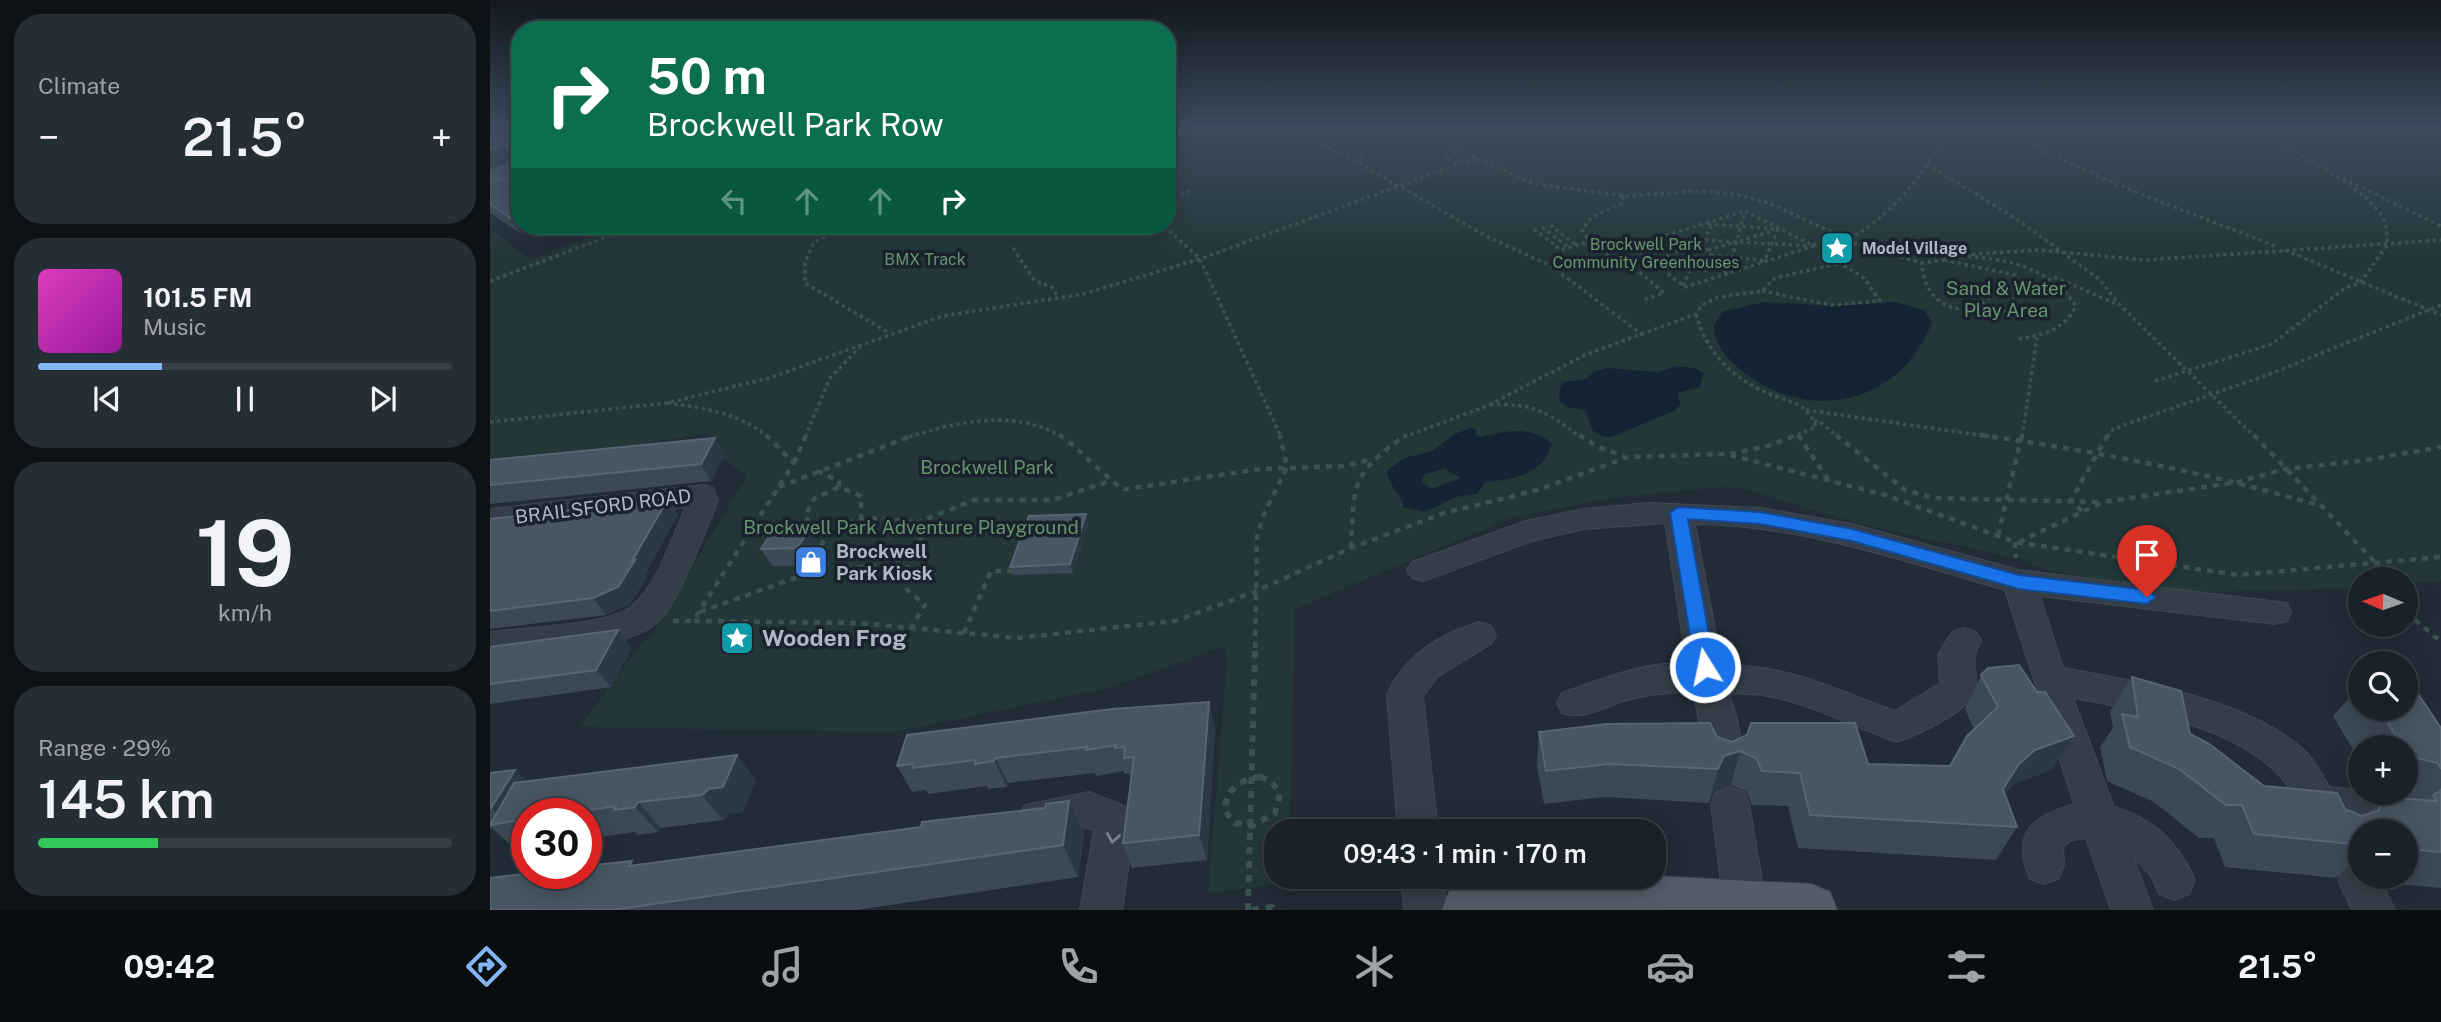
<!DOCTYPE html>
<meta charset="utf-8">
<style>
:root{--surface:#192129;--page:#262e35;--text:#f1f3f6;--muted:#9fa3a8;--line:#373e46;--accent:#84b6f5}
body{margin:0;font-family:"Public Sans",sans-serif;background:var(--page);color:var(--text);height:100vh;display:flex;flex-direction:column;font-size:26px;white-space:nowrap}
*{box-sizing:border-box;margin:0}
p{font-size:23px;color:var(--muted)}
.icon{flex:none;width:38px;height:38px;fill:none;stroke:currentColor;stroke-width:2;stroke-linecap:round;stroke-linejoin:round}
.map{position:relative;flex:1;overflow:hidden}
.details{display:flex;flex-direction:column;gap:14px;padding:14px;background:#0e1217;width:490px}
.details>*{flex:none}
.top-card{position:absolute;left:21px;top:21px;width:665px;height:214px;border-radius:28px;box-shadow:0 4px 18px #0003,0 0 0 2px var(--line);background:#0b6e4f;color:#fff;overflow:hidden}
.needle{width:46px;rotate:272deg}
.tools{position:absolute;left:1858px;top:567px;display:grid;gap:14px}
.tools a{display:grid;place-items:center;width:70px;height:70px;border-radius:50%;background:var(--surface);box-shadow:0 4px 18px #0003,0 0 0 2px var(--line);font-size:35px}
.speed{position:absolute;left:21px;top:798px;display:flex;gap:14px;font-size:35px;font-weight:700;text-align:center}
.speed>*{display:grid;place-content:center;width:91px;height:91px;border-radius:50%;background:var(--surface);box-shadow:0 4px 18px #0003,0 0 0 2px var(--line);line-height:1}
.speed .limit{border:10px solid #d22;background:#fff;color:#111}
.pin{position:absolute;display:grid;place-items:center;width:60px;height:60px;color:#fff;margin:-72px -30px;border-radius:50% 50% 50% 0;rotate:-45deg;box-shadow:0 0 7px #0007}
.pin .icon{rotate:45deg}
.me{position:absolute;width:77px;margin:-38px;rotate:350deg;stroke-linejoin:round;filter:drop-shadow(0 0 5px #0008)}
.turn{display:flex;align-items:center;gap:24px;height:147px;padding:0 21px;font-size:32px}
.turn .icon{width:91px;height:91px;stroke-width:2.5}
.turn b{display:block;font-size:49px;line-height:60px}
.lanes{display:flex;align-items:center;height:66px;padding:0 21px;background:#0003;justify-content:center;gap:35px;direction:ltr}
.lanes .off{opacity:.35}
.big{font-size:52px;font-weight:600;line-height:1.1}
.details .card{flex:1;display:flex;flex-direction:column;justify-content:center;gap:10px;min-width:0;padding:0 24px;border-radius:28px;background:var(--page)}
.details .dial{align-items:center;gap:0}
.dial b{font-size:91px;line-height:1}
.song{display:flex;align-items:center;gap:21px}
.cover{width:84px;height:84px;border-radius:10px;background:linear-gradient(135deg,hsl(310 70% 55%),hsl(300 70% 35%))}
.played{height:7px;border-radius:4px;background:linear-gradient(90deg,var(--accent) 30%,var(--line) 30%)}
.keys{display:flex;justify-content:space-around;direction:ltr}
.heat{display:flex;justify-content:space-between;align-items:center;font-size:38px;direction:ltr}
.charge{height:10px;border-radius:5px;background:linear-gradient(90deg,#34c759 29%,var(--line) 0)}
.trip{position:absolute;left:774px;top:819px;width:402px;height:70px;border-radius:28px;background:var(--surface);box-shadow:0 4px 18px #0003,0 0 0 2px var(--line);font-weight:600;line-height:70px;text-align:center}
.dock{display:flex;height:112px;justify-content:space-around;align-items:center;background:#0a0d10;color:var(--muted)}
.dock .icon{width:49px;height:49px}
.dock .current{color:var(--accent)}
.dock b{font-size:32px;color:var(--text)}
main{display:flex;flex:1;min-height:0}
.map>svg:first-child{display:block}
</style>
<main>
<section class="details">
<div class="card"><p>Climate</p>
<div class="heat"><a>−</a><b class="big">21.5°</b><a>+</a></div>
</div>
<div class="card">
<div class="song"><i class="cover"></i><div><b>101.5 FM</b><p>Music</p></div></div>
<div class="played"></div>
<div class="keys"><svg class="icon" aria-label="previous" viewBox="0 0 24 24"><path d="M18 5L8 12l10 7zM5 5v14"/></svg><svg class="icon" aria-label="pause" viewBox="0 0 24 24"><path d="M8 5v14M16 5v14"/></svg><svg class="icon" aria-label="next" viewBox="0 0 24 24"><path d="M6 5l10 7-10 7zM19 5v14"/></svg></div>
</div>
<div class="card dial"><b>19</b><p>km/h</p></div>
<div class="card"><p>Range · 29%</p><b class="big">145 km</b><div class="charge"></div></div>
</section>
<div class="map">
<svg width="1951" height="910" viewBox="0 0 1951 910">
<rect width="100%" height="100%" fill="#212c37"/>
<!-- green -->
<path fill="#233739" d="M677,128H1951V581L1916,584V579H1871V588L1717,592L1615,582L1554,569L1526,558L1370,524L1251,488L1230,487L1122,498L1021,518L805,609L800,831H786V877H800L799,883L718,893L737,662L734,646L622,687L405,732L90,727L153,641L159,639L257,476L235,459L218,433L85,455L0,461V228L40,260L104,236L88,226H677Z"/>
<!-- water -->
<path fill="#152434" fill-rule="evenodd" d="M1274,302L1344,306L1405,302L1434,310L1442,322C1410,405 1319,425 1251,370C1238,359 1223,344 1224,325L1232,312Z
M1186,366L1204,368L1214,373L1209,388L1187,393L1191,404L1184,411L1122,437H1113L1103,431L1095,410L1077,407L1069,401L1070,387L1074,382L1096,379L1105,371L1117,368L1168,372Z
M980,428L987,430L986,435L991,437C1014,431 1044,425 1062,444C1052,476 1024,479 995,482L987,494L966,497L935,512L913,507C913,494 898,487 897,471L914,458L942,451L965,434ZM954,469L971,478L942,489L931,482L935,474Z"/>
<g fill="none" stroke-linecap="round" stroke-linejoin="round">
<!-- minor casing -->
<g stroke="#3e4752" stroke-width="2">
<path id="minor" d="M0,128H9L30,138V150L0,138Z
M213,485L223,488L228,501C214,532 189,606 164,625C132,650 41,653 0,658V632C31,628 121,625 142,606C169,583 181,538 196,507L0,529V509Z
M1159,503L1270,508L1362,524L1529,570L1797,603L1801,612L1797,621L1785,624L1550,596L1573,668C1647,681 1759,699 1815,751C1825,761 1832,775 1839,787L1899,793L1913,799L1919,811L1913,823L1899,829L1857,824L1851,837L1837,842L1823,837C1814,816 1805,792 1789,775C1740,724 1651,711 1583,698L1624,807C1665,819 1688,842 1705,880L1699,894L1684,900L1669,894L1661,876L1643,856L1663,910H1621L1596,838L1582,840L1573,847L1574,865L1568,879L1554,884L1540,879C1520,833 1543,816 1584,804L1515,590C1414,561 1311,525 1205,524L1232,666C1292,662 1349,691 1405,711L1450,683L1448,655L1462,632L1474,628L1486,632L1491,641C1478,665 1488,665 1486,688C1483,710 1426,736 1407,742C1354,724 1296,689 1239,694C1247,715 1256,747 1245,768L1232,773L1219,768C1208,745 1211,718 1203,693C1181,691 1159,694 1137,700C1115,706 1094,721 1072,713L1067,703L1072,693C1110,680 1156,660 1197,664L1175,523L1094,529L1042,541L933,581L922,578L917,570L922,562L1036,521L1094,509Z
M989,622L1001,626L1006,635L1001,644L947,677L933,696L948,831H908L897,696C912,657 950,634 989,622Z
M1240,787L1254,792L1259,804L1276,905L1274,910H1236L1234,905L1221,804L1226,792Z
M599,792L639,808L645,821L632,910H590L604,830L598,828L549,836L535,831L529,818L535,805Z
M1871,861V877H1889L1905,910H1862L1848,880L1854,866Z
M911,877H953L956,910H914Z"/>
</g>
<!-- major casing -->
<g stroke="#3e4752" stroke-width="2">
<path id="major" d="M30,161V176L0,185V170Z
M1164,876L1321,884L1340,892L1347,910H952L959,892C1024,866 1098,886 1164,876Z"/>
</g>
<!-- path-far2 -->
<path stroke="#3c5151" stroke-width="3.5" stroke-dasharray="3.5 3.5" stroke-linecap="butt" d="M793,128L853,154L996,236L1061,266L1154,336
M957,128L954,135L985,158L1046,184L1134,196L1209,191L1245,194L1279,203L1365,243L1432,263
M1401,128L1452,144
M1512,128C1597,178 1696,210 1787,247
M864,160L876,156
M966,164L955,156L970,149
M1437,164L1528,220L1609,279L1630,305L1765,437
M1847,175L1951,226
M1134,196L1132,203L1102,217L1092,230L1099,241L1132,267L1140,264L1174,293L1153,300
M677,199L700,191
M1255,211L1324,246L1195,287L1142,246Z
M1218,224L1288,229L1275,260
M1060,225L1086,245
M344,226L335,237L324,242L315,262V283L399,333
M674,226L710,259L791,437
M1052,227L1078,247
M1044,229L1071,250L1098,242
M1180,238L1320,246
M1182,239L1198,248
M1359,239C1404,214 1435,173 1459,128
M1184,240L1173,250C1186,271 1209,272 1231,268
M1214,241L1221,226
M1250,241L1282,231
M1323,245L1351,236
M1144,247L1195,252
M1201,247L1214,248L1221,255L1214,260L1201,258L1195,252Z
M523,248L544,280L563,288L568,298
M1218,250L1242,243
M1795,250L1951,315
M1405,252L1455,256
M1221,255L1276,261
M1454,256L1549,250L1655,260L1951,240
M1471,256C1518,259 1557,266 1586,306C1574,330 1552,336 1527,339
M1216,259L1240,274
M1454,260L1525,275L1532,283L1504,293L1488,308C1456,315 1433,295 1432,263Z
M1163,267L1181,262
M1238,272L1255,211
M1564,277L1629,305
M0,281L146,226
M1193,286L1204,259
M1272,291L1341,305L1390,301L1374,278L1350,263
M1493,306L1528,314
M1206,314C1216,351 1241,377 1275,392C1298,403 1316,400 1326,427L1302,437
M1665,381L1782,344L1855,288L1870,283L1897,245C1897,236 1897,226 1893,218C1875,185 1789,143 1753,128
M177,403C213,408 248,412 278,437
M1000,405C1046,403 1054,411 1091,437
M1316,410L1503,437
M1324,421H1329L1348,437
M0,422L177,403L279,378L453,316L593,294L710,259L985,158
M315,437L340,378L370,347
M419,437C468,421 526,409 572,437
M914,437L997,406L1095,355L1206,314L1211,306L1228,297L1272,291L1285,278L1350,263L1365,243
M1532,437L1547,338
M1618,437L1620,431L1639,423L1772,377L1951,305"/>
<!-- path-far1 -->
<path stroke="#3c5151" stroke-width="4.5" stroke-dasharray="6 6" stroke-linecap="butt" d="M276,435L304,463L203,621L369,623L527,638L685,621L764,592L861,548L954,513L1048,490L1138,457L1236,454L1395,495L1525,542L1748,575L1951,557
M569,435C588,446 623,487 636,489L770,469L853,466L880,460
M1089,435L1108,447L1134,456
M1308,435L1339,481
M1346,435L1415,490L1443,498L1609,502
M1490,435C1604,451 1716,472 1827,505
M1764,435L1901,579
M1240,454L1278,446L1306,435
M304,463L316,435
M327,471L349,481V487L371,496V521
M289,487L424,435
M1592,511L1581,500L1618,435
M426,523L484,500H563L620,481
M342,530L320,523L315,516L324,499L349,487
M1508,535L1532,435
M1525,542L1526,558
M1529,542L1613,502L1748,482L1795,469L1870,461L1951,447
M861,548C864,482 861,474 916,435
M210,612L313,575C324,566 326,553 333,542C353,511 396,518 426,523L432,536L424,556C391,567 359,572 325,562
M1916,612L1951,642
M183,621H203
M420,629L435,605L415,588V573L423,557
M474,633L501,571H525
M765,648L767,537L773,516L797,467L790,435"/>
<!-- path -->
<path stroke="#3c5151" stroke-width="6" stroke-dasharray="7 7" stroke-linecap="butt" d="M770,777L781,781L790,794L785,813L762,826L745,823L735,811C735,789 750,780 770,777Z
M758,910L765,646
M762,910L782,907L783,910"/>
<!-- minor -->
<use href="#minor" fill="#343e48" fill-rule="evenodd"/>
<!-- major -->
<use href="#major" fill="#525d68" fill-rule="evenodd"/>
</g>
<!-- wall -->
<path fill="#3c4856" d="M23,137L31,234L0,213V183L16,178L9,167L23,162V161L0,167V138Z
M225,438L235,455L221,481L0,504V460Z
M178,499L188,515L155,574L157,577L140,604L116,615L0,629V519Z
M599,522L583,573L523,575L520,567Z
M329,545L317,566H282L271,549Z
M0,647L142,648L121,687L0,704Z
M1491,675L1563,769L1525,784L1514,793L1527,827L1506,860L1308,848L1298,806L1262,805L1256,791L1241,785L1225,790L1219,803L1114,797L1054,804L1047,766L1049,732L1227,737L1242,742L1378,764L1460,766L1484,729L1475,709Z
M1642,677L1700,734L1774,786L1855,809L1872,816L1878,814L1895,797L1915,798L1914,797L1900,793H1916V747H1871V763L1843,716L1871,685V709H1916L1951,728V888L1895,883L1891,877H1916V831H1871V859L1864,860L1846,878L1735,867L1724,838H1709L1664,802L1617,781L1610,747L1623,728L1620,711Z
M719,702L725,728L717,860L642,868L633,843L641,779L639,773L634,774V771L606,776L605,773L518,783L517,787L498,789L497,786L438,794L436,790L422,792L407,766Z
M247,755L266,781L253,812L239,814L233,820L171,828L168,832L148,835L145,832L96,839V814H37V848L26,850L2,828H0V773L25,770L37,782Z
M579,801L594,834L588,877L367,910H0L146,865L431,827L555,808Z"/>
<!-- shaded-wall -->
<path fill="#2c3845" d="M23,144L30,159L0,167V150Z
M30,215V226H55L31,234L20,218Z
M225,438L235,455L221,481L211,464Z
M178,499L188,515L155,574L157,577L140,604L116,615L103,598L142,561Z
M596,514L599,522L583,573L580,564Z
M320,528L329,545L317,566L307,548Z
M128,630L142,648L121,687L106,670Z
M719,702L725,728L717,860L709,835Z
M1584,736L1563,769L1525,784L1510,797L1513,789L1529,764L1545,750Z
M1250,751L1241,785L1225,790L1219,803L1228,769L1234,756Z
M247,755L266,781L253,812L239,814L233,820L212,795Z
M506,758L518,783L517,787L504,761Z
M25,770L42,787L15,822L1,808Z
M579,801L594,834L588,877L573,845Z
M148,802L171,828L168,832L145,807Z
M1904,826L1898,831H1886Z"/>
<!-- building -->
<path fill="#485562" stroke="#586472" stroke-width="2" d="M30,129V215L20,218L0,204V183L22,176L9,167L23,162V144L0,150V138L12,134L23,137L24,131Z
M225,438L211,464L0,485V460Z
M178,499L142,561L145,560L128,587L103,598L0,611V519Z
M596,514L580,564L520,567L539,516Z
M320,528L307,548L271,549L284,529Z
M128,630L106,670L0,684V647Z
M1529,665L1547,692H1555L1584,736L1545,750L1529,764L1513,789L1527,827L1320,815L1310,773L1272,771L1266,758L1250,751L1234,756L1228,769L1119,764L1056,771L1049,732L1117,724L1220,723L1227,737L1242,742L1257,735L1261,723H1365L1378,764L1460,766L1477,736L1508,707L1491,675L1498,668Z
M1642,677L1691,691L1700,734L1718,743L1774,786L1847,793L1855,809L1872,816L1888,811L1895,797L1947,801L1943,795L1950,791L1951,789V852L1930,850L1924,842H1916V831H1908V828L1904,826L1886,831H1871V845L1764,834L1752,805H1736L1689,769L1640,747L1632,714L1648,717Z
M1916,687L1924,688L1951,728V769L1948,763L1918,756L1916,752V747H1913L1889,709H1916Z
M719,702L709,835L633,843L644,757L634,758L635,747L625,748L626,745L596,750L597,747L506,758L504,761L485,764L486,760L423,768L422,764L407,766L417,735L622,709Z
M247,755L233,787L219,789L212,795L148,802L145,807L124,810L126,806L73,814H37V819L0,825L24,783Z
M25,770L1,808H0V773Z
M579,801L573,845L122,910H97L98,909L89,910H0V878L41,873H96V866L142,861L139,866L431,827L432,822L555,808L556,804Z"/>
<!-- one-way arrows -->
<defs><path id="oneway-chevron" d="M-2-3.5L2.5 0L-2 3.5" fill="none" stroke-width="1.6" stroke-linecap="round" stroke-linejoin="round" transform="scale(1.75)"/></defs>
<use stroke="#78828d" href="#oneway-chevron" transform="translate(623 838) rotate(99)"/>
<!-- sky -->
<linearGradient id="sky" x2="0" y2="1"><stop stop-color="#12181e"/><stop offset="0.5" stop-color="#3d4b5e"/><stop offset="1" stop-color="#3d4b5e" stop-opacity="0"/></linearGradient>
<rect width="1951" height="256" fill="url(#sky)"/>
<!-- route -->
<path fill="#1a73e8" stroke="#114b97" stroke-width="2" d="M1188,507L1270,512L1362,529L1529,575L1657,590L1666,597L1657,604L1529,589L1362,541L1270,524L1198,519L1225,667L1222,673H1208L1205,667L1180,513Z"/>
<!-- icons -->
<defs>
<g id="sight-square" transform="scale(1.75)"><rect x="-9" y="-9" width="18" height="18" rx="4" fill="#0f9aa8" stroke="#1a232d"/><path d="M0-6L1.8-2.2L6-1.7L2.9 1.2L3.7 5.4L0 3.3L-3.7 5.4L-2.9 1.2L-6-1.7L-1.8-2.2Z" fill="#fff"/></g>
<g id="shop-square" transform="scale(1.75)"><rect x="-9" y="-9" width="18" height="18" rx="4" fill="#3f7fe0" stroke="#1a232d"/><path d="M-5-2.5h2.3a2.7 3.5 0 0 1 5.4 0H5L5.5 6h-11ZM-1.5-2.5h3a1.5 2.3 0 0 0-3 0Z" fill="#fff"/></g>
</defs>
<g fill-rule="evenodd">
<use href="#sight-square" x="1347" y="248"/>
<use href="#shop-square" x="321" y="562"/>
<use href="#sight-square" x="247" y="638"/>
</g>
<g text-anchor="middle" stroke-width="7" stroke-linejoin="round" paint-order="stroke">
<!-- far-park labels -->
<g font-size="16" fill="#67946f" stroke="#1a232d">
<text x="1156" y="250">Brockwell Park<tspan x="1156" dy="18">Community Greenhouses</tspan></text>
<text x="435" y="265">BMX Track</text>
</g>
<!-- far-poi labels -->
<g font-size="16" font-weight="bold" fill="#afb9c5" stroke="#1a232d" text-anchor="start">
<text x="1372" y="254">Model Village</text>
</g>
<!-- park labels -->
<g font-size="19" fill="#67946f" stroke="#1a232d">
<text x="1516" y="295">Sand &amp; Water<tspan x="1516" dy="22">Play Area</tspan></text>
<text x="497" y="474">Brockwell Park</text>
<text x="421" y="534">Brockwell Park Adventure Playground</text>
</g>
<!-- street labels -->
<g font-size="19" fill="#afb9c5" stroke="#1a232d">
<text transform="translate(113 506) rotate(-7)" y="7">BRAILSFORD ROAD</text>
</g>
<!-- poi labels -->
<g font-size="19" font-weight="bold" fill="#afb9c5" stroke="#1a232d" text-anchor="start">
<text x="346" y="558">Brockwell<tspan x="346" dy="22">Park Kiosk</tspan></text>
</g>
<!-- near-poi labels -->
<g font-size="23" font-weight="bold" fill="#afb9c5" stroke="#1a232d" text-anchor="start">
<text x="272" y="646">Wooden Frog</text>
</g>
</g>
</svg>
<div class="tools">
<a><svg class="needle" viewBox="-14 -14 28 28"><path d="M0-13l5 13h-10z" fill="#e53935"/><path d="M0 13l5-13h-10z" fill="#9fa3a8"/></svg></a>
<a><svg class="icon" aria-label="search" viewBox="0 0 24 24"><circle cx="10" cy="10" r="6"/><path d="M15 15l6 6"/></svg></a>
<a>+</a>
<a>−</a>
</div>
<div class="speed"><div class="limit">30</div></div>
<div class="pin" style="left:1657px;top:597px;background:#d93025"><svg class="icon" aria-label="arrive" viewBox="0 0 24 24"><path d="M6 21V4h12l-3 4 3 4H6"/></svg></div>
<svg class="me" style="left:1215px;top:667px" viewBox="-20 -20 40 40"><circle r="17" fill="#1a73e8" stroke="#fff" stroke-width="3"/><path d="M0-11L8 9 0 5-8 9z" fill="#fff"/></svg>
<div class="trip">09:43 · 1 min · 170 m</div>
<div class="top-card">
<div class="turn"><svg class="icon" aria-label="right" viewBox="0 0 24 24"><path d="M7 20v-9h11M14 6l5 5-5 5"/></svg><div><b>50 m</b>Brockwell Park Row</div></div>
<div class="lanes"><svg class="icon off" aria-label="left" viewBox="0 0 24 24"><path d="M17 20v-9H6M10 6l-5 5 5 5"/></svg><svg class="icon off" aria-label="ahead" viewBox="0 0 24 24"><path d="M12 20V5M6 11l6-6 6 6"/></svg><svg class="icon off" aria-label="ahead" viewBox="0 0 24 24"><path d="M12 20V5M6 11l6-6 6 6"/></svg><svg class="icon" aria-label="right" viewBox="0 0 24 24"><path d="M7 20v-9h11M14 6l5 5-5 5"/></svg></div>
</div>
</div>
</main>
<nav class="dock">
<b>09:42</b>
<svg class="icon current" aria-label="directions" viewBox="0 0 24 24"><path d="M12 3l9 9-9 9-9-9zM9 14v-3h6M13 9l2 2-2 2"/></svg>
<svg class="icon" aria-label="music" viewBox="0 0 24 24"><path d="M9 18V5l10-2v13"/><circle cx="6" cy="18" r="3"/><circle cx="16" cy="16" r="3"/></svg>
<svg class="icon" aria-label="phone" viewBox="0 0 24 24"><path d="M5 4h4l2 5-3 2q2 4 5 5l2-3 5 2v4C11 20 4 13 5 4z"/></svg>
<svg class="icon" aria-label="climate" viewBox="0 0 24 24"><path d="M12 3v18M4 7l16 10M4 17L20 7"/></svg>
<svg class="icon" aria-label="car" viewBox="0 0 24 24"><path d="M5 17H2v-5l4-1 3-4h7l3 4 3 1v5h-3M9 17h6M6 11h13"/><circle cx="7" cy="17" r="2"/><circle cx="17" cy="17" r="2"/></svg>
<svg class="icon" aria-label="filters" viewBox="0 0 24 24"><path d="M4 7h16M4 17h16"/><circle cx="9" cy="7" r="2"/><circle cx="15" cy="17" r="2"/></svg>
<b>21.5°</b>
</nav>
